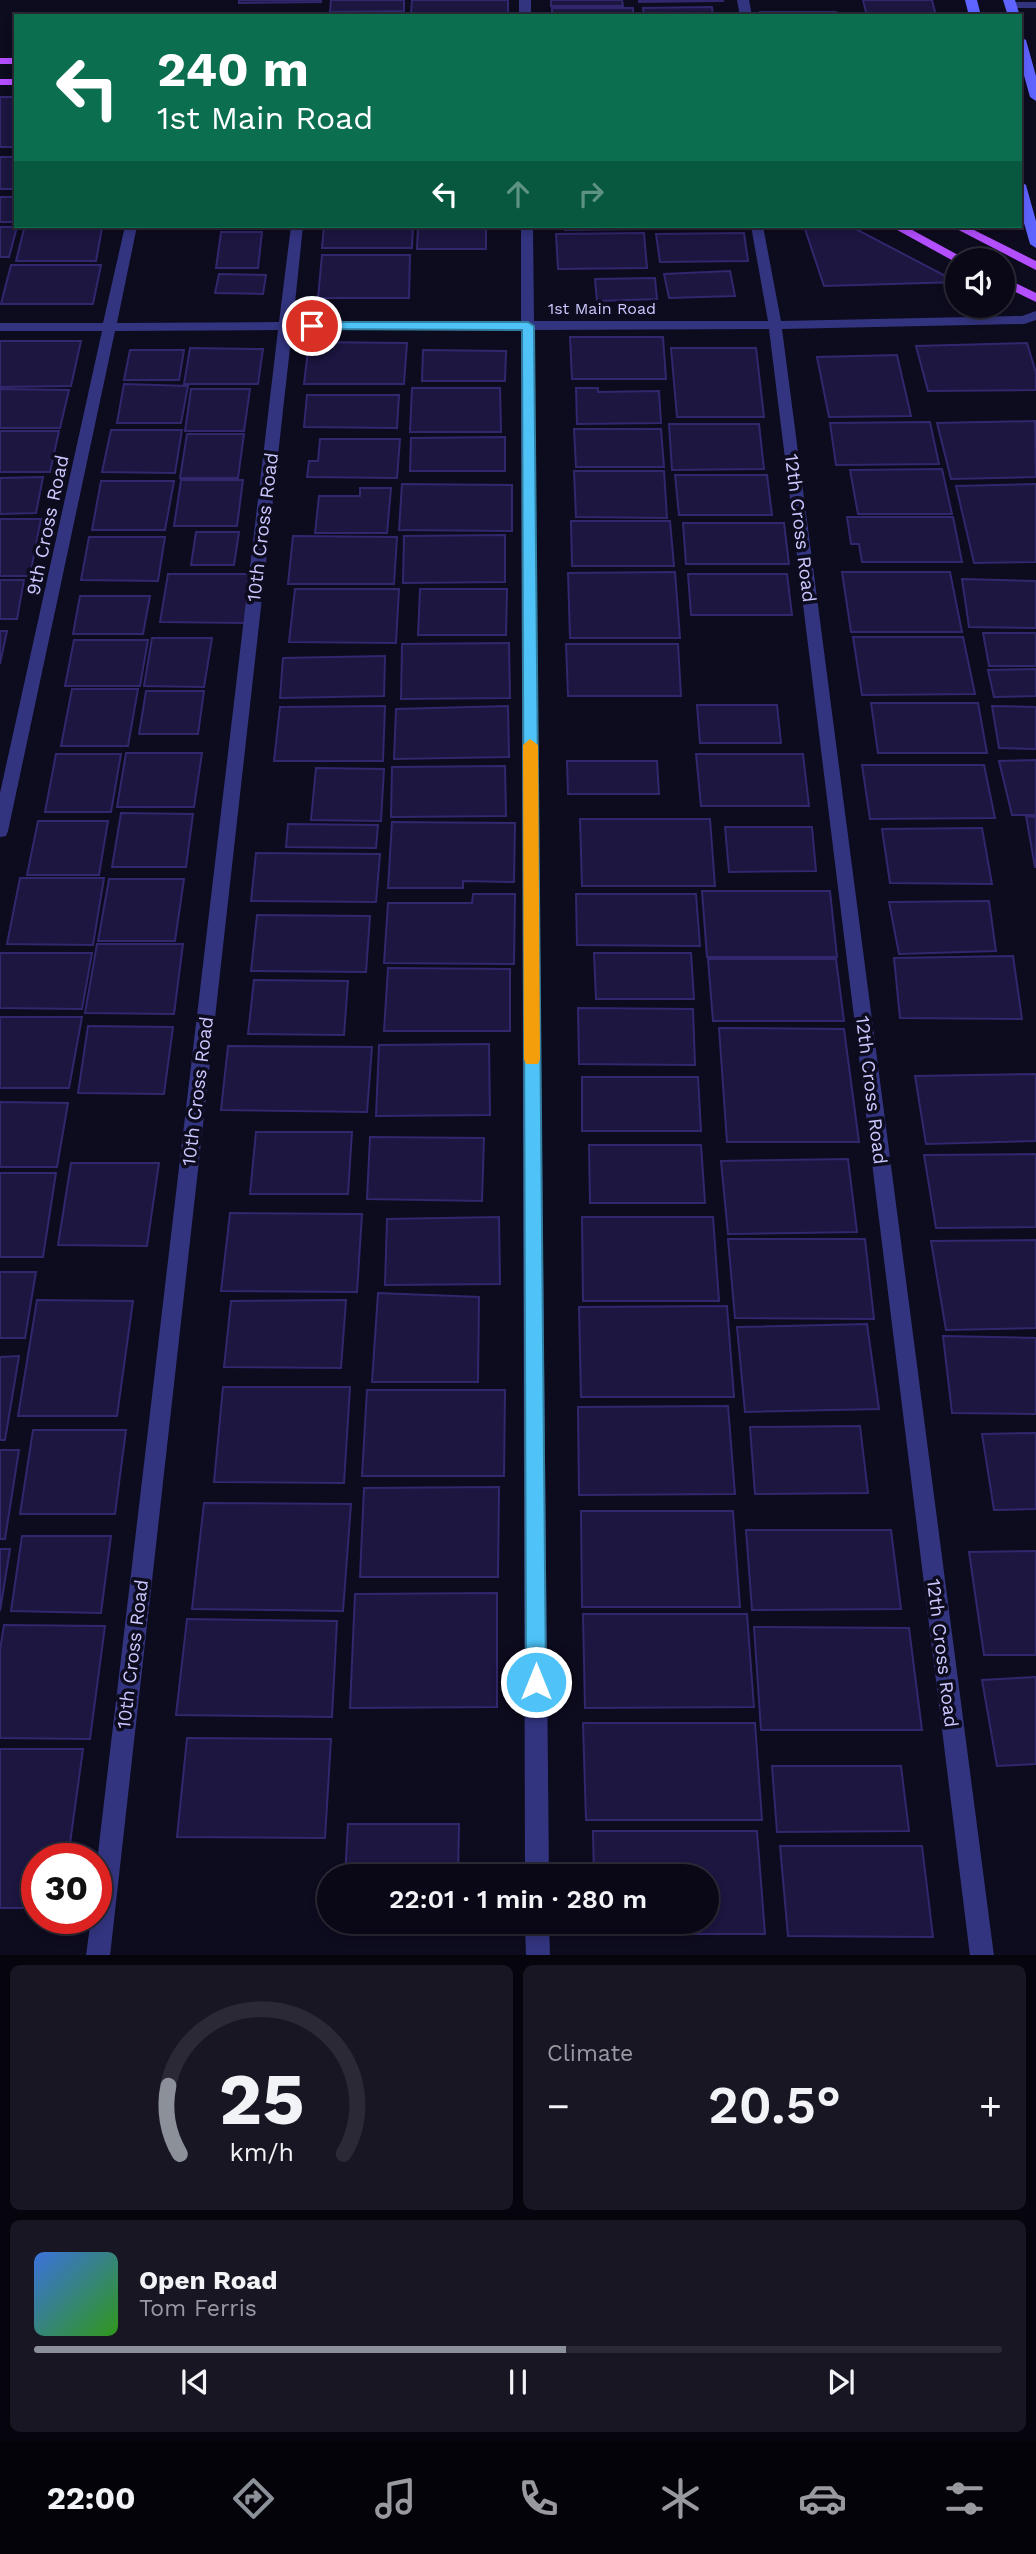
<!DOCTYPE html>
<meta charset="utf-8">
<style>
:root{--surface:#0a0816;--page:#181623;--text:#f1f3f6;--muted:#999aa1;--line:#2a2935;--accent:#8c9099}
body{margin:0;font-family:"Work Sans",sans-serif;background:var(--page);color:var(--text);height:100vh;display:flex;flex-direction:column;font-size:26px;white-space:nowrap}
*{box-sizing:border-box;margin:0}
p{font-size:23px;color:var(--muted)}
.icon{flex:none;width:38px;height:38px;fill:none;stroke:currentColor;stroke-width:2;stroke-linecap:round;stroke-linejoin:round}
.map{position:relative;height:1955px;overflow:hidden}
.sheet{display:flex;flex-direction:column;gap:10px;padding:10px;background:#06040c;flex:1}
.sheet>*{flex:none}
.banner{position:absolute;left:14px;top:14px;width:1008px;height:214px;border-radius:0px;box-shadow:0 4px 10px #0003,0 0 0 2px var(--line);background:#0b6e4f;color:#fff;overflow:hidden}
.controls{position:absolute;left:945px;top:248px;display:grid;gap:14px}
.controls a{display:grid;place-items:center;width:70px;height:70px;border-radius:50%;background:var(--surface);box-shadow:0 4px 10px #0003,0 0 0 2px var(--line);font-size:35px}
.speed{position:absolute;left:21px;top:1843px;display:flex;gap:14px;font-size:35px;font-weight:700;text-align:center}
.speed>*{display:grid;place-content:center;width:91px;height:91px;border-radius:50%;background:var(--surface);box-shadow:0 4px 10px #0003,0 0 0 2px var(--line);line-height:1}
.speed .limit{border:10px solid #d22;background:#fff;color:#111}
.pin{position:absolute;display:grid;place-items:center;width:60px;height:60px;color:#fff;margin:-30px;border:4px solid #fff;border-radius:50%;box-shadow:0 2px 7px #0007}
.me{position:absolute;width:77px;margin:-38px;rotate:0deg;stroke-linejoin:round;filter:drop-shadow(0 0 5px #0008)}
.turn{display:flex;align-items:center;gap:24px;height:147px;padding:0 28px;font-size:32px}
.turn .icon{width:91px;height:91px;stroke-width:2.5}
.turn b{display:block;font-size:49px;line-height:60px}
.lanes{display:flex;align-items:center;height:66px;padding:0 28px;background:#0003;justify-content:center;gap:35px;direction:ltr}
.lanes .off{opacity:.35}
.big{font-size:52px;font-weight:600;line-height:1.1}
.sheet .tile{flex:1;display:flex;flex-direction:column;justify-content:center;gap:10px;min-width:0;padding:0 24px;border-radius:10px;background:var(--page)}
.sheet .dial{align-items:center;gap:0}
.dial svg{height:182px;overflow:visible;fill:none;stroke:var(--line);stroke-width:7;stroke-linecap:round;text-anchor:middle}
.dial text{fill:var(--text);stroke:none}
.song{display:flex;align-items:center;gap:21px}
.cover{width:84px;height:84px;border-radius:10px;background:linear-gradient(135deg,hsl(220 70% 55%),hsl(110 70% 35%))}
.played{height:7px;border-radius:4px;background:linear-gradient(90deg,var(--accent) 55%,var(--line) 55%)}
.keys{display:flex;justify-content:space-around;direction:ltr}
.heat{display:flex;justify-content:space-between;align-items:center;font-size:38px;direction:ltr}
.sheet .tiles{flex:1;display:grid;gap:10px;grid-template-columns:1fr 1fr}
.tile:last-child{grid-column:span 2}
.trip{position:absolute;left:317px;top:1864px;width:402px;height:70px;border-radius:35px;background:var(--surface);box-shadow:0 4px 10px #0003,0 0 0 2px var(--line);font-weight:600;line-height:70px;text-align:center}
.menu{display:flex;height:112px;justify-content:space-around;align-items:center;background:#040309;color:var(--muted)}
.menu .icon{width:49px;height:49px}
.menu .on{color:var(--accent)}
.menu b{font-size:32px;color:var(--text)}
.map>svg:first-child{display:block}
</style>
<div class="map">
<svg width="1036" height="1956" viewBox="0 0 1036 1956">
<rect width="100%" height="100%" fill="#0d0b1e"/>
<!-- building -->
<path fill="#1c1640" stroke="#31276d" stroke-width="2" d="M239,0H321V2L239,3Z
M331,0H404V11L330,12Z
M412,0H508V13H411Z
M551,0H622L623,6H551Z
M639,0H723V1L639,2Z
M863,0H932L936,16H867Z
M712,7L713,16H644L643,8Z
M552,8H633V16H552Z
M760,12H836L837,16H760Z
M0,97H16V147H0Z
M0,157H16V189H0Z
M0,197H16V222H0Z
M219,226H271L270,229H219Z
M324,226H413L412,248H322Z
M418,226H486V249H417Z
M565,226H646V229L565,230Z
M804,226H850L957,282L824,286Z
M0,227H17L9,257H0Z
M102,228L96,261H16L24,229Z
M221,232H262L258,268H216Z
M644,233L647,268L558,269L556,234Z
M744,233L748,261L660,262L656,234Z
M322,255H410L409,298H318Z
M11,265H101L93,304H1Z
M730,271L735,296L669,298L664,274Z
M219,274L266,275L263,294L215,293Z
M655,278L657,299L597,301L595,279Z
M570,337H663L666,379H572Z
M0,341H81L71,386L0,387Z
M309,342L407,343L404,384H304Z
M1027,343L1036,373V390L928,391L916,346Z
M190,348L263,349L258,384H184Z
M671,348H756L764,417H677Z
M130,350H184L179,380H124Z
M423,350L506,351L505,381H422Z
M897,355L911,416L829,417L817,357Z
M124,384L188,386L181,423H117Z
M412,388H500L501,432H410Z
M576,388H598V392L659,391L661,423L577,424Z
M0,389L69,390L60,428H0Z
M191,389H250L244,431H185Z
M307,395H399L397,428L304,427Z
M1035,421L1036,477L951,479L937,423Z
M930,422L939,464L836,465L830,423Z
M669,424H759L764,469L672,470Z
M574,429H661L664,467H576Z
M111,430H182L175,473L102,472Z
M0,431H59L50,472H0Z
M187,434H244L238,478H180Z
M505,437V471H410L411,438Z
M320,439H400L397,478L307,477L309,461H318Z
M942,469L952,514H858L850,470Z
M574,471H664L667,518L576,517Z
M675,475H767L772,515H679Z
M43,477L36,513L0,514V478Z
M181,480H243L237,526H174Z
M101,481H174L165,530H92Z
M402,484L512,485V531L399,530Z
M1036,484V562L974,563L956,486Z
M360,488H391L387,533H315L319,496H360Z
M847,517H953L962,562H862L859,544H851Z
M0,519H41L30,576H0Z
M571,521H670L674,566H572Z
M683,523H784L789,564H686Z
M196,532H239L234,565H191Z
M505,535V582L403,583L404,536Z
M293,536L397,537L394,584H288Z
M89,537H165L158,581L81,580Z
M675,572L680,638H570L568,573Z
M842,572H950L962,632H851Z
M168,574H253L247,623L160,622Z
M688,574H787L792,615H691Z
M962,579L1036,581V628L969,627Z
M0,580H24L17,619H0Z
M295,589H399L396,643L289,642Z
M420,589H507L506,635H418Z
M80,596H150L143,634H73Z
M0,631H7L0,664Z
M983,633H1036V666H989Z
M853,637H963L975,694L862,695Z
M152,638H212L204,687L144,686Z
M74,640H148L140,686H65Z
M509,643L510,698L401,699L402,644Z
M566,644H678L681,696H568Z
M385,656L384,696L280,698L283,658Z
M1036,669V696L994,697L988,670Z
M72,689H138L128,746H61Z
M146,691H204L198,734H139Z
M871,703H978L987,753H878Z
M697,705H777L781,743H700Z
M385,706L383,761H274L280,707Z
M508,706L509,757L394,759L396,709Z
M992,706L1036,707V749L999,748Z
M126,753H202L194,807H117Z
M56,754H121L111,812H45Z
M696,754H803L809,806H701Z
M1036,760V815H1012L999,761Z
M567,761H657L659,794H568Z
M862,765H984L995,818L870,819Z
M505,766L506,816L391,817L392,767Z
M316,768L384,769L381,821L311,820Z
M121,813L193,814L186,867H112Z
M1026,816L1036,817V867H1035Z
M580,819H710L715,886H582Z
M38,821H108L99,875H27Z
M392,822L515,823L514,882L463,881V888H388Z
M288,824L378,825L376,848L286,847Z
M725,827H812L816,871L729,872Z
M982,828L992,884L890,883L882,829Z
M256,853L380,854L376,902L251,901Z
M20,878H104L93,945L7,944Z
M109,879H184L175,941H98Z
M702,891H830L837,957H707Z
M473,894H515L514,964L384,963L388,903H472Z
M576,894H696L700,946L577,945Z
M989,901L996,951L899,954L889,902Z
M257,915L370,916L366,972L251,971Z
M97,944H183L174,1014L85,1013Z
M0,953H92L82,1009L0,1008Z
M594,953H691L694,999H596Z
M1013,956L1022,1019L900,1018L894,958Z
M708,959H836L844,1021H713Z
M388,968L510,969V1031H384Z
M254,980L348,981L344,1035L248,1034Z
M578,1008L693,1009L695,1065L579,1064Z
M0,1017H82L69,1088H0Z
M88,1026L173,1027L164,1094L78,1093Z
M719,1028L844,1029L859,1142H727Z
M489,1044L490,1115L376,1116L379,1045Z
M228,1046L372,1047L367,1112L221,1110Z
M1036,1074V1141L926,1144L915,1076Z
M582,1077H698L701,1131H582Z
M0,1102L68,1103L57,1167H0Z
M256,1132H352L348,1194H250Z
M370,1137L484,1138L482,1201L367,1199Z
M589,1145H701L705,1203H590Z
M1036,1154V1227L936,1228L924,1155Z
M848,1159L857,1232L728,1234L721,1161Z
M71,1163H159L147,1246L58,1245Z
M0,1173H56L43,1257H0Z
M230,1213L362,1214L357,1292L221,1291Z
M499,1217L500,1284L385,1285L387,1219Z
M582,1217H713L719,1301H583Z
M728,1239H865L874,1319L735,1318Z
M1036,1240V1328L946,1330L931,1241Z
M0,1272H36L25,1338H0Z
M378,1293L479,1297L478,1382H372Z
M37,1300L133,1301L117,1416H18Z
M346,1300L341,1368L224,1367L231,1301Z
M727,1306L734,1397H581L579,1307Z
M867,1324L879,1409L745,1412L737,1327Z
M943,1336L1036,1338V1414L952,1413Z
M19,1356L5,1440H0V1357Z
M223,1387H350L344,1483L214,1482Z
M367,1390H505L504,1476H362Z
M728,1406L735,1494L579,1495L578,1407Z
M860,1426L868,1493L755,1494L750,1427Z
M33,1430H126L115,1514H20Z
M1036,1433V1509L994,1510L982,1434Z
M0,1450H19L5,1539H0Z
M499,1487L498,1577H360L364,1488Z
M204,1503L351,1504L343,1611L192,1609Z
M581,1511H733L740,1607H582Z
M746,1530H891L901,1609L752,1610Z
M22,1536H111L101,1613L11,1611Z
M0,1549H10L0,1611Z
M1036,1551V1655H984L969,1552Z
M497,1593V1707L350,1708L355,1594Z
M583,1614H747L754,1707L585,1708Z
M187,1619L337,1621L332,1717L176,1715Z
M4,1625L105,1626L90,1739L0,1738V1650Z
M754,1627L909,1628L922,1730H761Z
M1036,1677V1764L997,1766L982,1680Z
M583,1723H755L762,1820H586Z
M187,1738L331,1739L325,1838L177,1837Z
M0,1749H83L68,1858H37V1908H0Z
M772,1766H901L909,1831L777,1832Z
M348,1824H459L458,1876H345Z
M593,1831H757L765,1934H595V1922H707V1876H594Z
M780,1846H922L933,1937L788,1936Z"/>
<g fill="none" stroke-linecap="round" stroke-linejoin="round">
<!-- service -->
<path fill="#33347f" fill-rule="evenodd" d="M1036,2V8H1011L1005,5L1011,2Z"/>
<!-- minor -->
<path fill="#33347f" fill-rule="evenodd" d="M519,0H531V16H519Z
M737,0H749L752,16H740Z
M125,226H137L117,323L279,322L291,226H303L293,322H521V226H533L534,321H768L751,226H763L781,321L1022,316L1036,311V320L1024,324L782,329L994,1956H970L769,329L534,330L549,1876H525L521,330H292L110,1956H86L91,1918H96V1870L278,330L115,331L8,831L6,836L0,837V793L102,331H0V323H103Z
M525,1922H549L550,1956H526Z"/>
<!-- secondary -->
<path fill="#5f63ff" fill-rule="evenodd" d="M965,0H977L981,16H969Z
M1003,0H1015L1020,16H1008Z
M1020,37L1026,40L1036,76V101L1030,97L1020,61Z
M1020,181L1026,185L1036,221V248L1030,244L1020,209Z"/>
<!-- primary -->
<path fill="#b44fff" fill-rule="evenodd" d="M0,58H16V64H0Z
M0,79H16V85H0Z
M890,226H905L969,261H957V263Z
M951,226H966L1036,261V270Z
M1003,277L1036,293V302L1003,286Z"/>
</g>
<!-- route -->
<path fill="#4fc3f7" stroke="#337fa1" stroke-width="2" d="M312,322H528L534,326L546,1682L543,1689L536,1692L529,1689L526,1682L522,330L308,329L306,326Z"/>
<!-- slow -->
<path fill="#f59e0b" d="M530,739L538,745L540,1059L538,1064H526L524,1059L523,745Z"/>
<g text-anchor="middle" stroke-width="7" stroke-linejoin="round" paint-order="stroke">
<!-- far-street labels -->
<g font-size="16" fill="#cbc8ff" stroke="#0d0b1e">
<text x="602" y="314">1st Main Road</text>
</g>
<!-- street labels -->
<g font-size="19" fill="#cbc8ff" stroke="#0d0b1e">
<text transform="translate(47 525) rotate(-78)" y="7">9th Cross Road</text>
<text transform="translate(262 527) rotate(-83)" y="7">10th Cross Road</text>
<text transform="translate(801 528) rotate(83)" y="7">12th Cross Road</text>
<text transform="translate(872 1090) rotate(83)" y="7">12th Cross Road</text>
<text transform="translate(197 1091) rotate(-83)" y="7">10th Cross Road</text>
<text transform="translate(943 1653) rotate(83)" y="7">12th Cross Road</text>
<text transform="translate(132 1654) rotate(-83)" y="7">10th Cross Road</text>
</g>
</g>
</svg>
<div class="controls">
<a><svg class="icon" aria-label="sound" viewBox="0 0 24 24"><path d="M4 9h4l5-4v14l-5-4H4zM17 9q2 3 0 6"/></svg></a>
</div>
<div class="speed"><div class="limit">30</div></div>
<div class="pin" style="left:312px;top:326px;background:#d93025"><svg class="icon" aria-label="arrive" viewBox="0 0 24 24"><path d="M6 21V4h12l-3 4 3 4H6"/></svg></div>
<svg class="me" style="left:536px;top:1682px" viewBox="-20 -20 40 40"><circle r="17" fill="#4fc3f7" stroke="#fff" stroke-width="3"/><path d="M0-11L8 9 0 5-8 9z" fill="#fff"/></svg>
<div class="trip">22:01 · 1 min · 280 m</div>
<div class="banner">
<div class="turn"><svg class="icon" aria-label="left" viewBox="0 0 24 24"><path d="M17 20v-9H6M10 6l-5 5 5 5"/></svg><div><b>240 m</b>1st Main Road</div></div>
<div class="lanes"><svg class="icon" aria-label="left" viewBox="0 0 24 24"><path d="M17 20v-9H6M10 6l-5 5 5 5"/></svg><svg class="icon off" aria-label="ahead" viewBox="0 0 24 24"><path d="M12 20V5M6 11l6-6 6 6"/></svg><svg class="icon off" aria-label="right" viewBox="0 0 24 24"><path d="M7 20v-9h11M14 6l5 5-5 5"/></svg></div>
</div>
</div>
<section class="sheet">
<div class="tiles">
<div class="tile dial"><svg viewBox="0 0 100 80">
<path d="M14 69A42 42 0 1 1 86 69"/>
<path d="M14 69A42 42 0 0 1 9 39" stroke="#8c9099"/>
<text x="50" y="56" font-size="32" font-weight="700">25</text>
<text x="50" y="72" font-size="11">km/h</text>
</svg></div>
<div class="tile"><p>Climate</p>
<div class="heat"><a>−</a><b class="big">20.5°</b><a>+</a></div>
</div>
<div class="tile">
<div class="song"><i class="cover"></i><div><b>Open Road</b><p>Tom Ferris</p></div></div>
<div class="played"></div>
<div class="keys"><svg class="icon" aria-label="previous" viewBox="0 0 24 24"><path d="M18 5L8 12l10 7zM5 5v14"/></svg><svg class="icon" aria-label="pause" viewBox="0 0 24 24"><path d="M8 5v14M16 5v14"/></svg><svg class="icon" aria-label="next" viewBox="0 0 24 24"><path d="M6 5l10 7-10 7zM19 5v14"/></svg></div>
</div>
</div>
</section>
<nav class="menu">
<b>22:00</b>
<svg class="icon on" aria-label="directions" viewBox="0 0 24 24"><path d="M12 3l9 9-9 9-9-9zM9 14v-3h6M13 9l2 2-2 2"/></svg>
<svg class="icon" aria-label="music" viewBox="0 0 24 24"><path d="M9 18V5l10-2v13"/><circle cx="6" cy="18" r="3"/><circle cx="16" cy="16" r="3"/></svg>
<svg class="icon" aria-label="phone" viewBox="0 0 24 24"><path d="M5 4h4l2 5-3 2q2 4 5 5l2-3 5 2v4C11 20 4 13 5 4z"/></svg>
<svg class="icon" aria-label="climate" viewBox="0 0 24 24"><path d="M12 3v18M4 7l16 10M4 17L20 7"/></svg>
<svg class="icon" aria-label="car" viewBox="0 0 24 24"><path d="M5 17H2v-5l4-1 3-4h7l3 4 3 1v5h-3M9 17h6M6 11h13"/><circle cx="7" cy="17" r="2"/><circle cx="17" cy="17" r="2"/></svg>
<svg class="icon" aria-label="filters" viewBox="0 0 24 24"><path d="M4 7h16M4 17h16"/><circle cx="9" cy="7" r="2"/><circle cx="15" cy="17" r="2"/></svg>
</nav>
